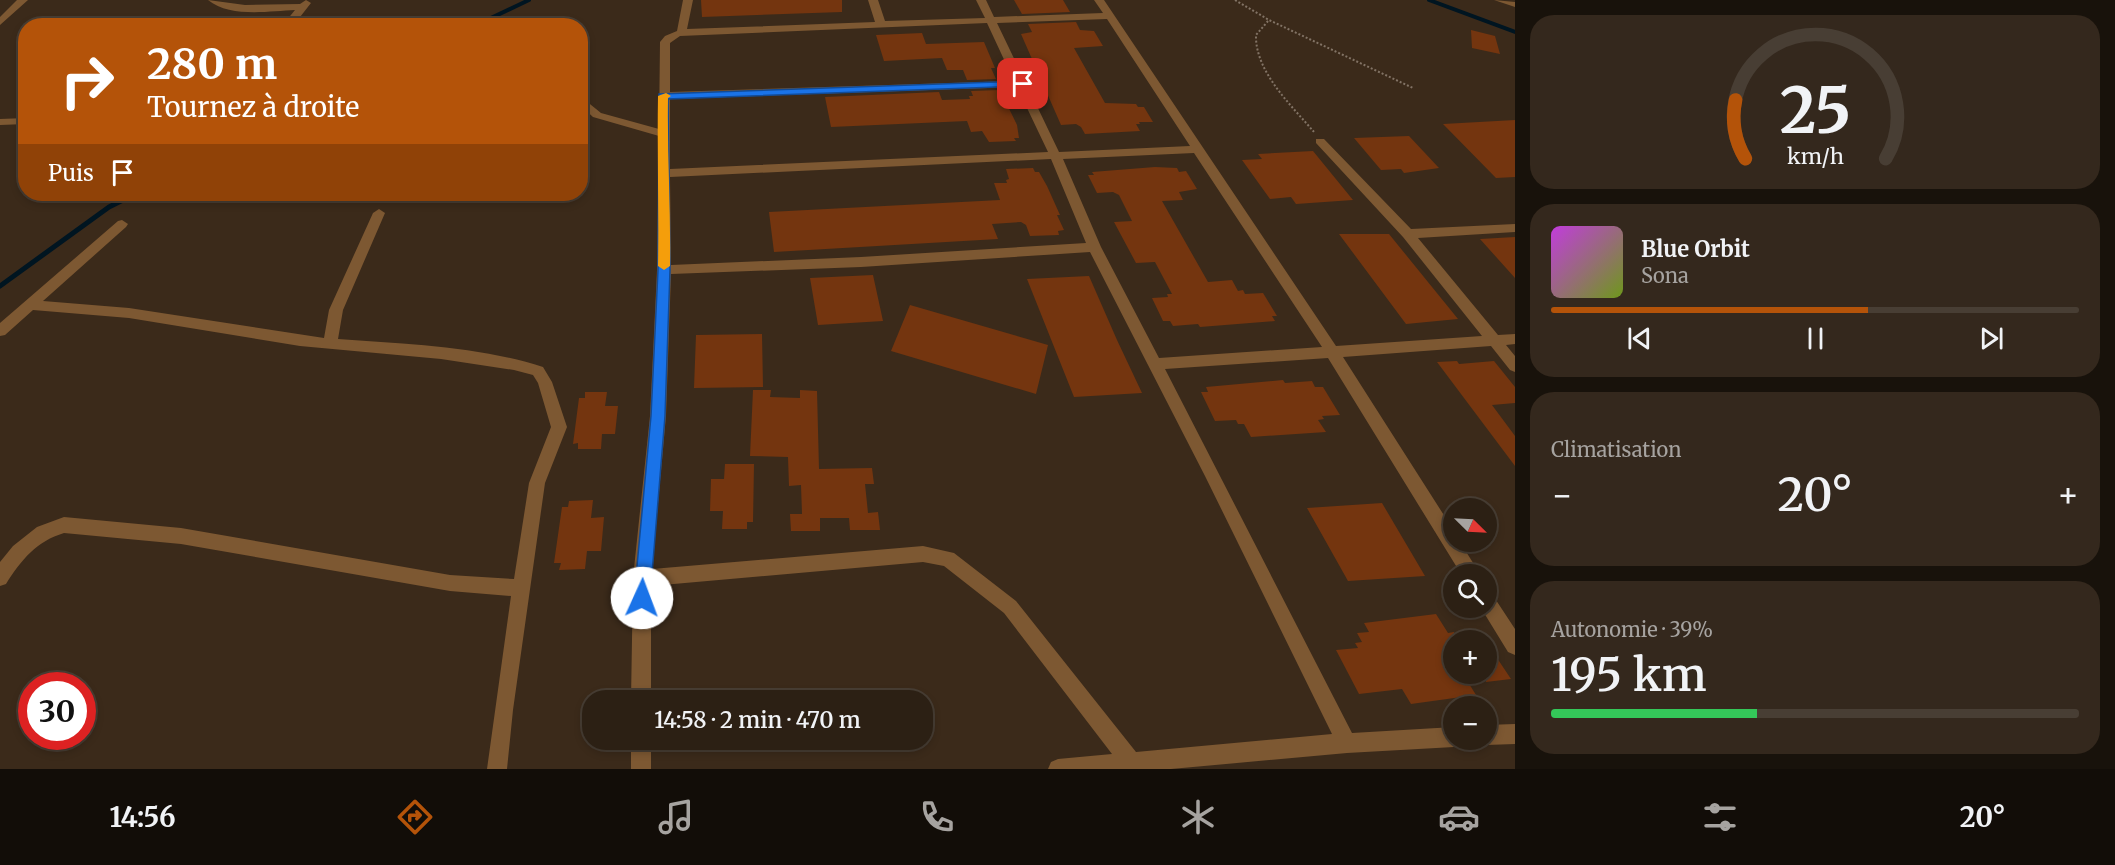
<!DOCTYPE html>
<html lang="fr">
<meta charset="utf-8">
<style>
:root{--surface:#2c2014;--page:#34281d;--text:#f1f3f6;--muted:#a6a3a0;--line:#483e34;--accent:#b45309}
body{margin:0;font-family:Merriweather,serif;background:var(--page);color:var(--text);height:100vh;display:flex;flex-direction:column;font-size:22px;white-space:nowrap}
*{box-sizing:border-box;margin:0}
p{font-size:20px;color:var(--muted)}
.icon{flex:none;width:33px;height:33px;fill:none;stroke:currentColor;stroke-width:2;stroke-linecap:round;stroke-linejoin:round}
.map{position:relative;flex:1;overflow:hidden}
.panel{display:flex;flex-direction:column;gap:15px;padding:15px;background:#18120b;width:600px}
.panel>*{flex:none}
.hud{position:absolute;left:18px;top:18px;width:570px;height:183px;border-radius:24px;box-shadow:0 3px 9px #0003,0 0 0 2px var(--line);background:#b45309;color:#fff;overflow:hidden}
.needle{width:39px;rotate:114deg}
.fabs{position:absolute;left:1443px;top:498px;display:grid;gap:12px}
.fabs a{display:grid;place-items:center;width:54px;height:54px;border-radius:50%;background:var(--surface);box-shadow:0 3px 9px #0003,0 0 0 2px var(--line);font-size:30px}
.speed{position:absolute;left:18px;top:672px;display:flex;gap:12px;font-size:30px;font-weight:700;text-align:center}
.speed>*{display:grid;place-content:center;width:78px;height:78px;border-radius:50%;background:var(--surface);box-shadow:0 3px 9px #0003,0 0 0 2px var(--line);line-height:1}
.speed .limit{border:9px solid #d22;background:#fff;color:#111}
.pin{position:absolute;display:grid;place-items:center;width:51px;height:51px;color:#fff;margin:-26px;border-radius:12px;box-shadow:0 3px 9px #0006}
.me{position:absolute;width:66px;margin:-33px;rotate:2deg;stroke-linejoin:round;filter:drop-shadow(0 0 4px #0008)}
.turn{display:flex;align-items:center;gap:21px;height:126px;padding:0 30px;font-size:27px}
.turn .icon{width:78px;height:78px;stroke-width:2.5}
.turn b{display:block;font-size:42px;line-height:51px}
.then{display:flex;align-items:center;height:57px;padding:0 30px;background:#0003;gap:12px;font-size:22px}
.big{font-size:45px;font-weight:600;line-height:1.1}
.panel .tile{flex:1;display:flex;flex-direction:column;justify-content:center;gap:9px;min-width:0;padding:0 21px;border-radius:24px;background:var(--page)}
.panel .dial{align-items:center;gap:0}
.dial svg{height:156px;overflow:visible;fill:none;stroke:var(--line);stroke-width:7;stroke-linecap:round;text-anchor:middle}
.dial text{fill:var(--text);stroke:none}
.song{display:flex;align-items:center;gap:18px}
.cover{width:72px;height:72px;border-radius:9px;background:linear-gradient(135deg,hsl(290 70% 55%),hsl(80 70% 35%))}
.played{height:6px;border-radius:3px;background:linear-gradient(90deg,var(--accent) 60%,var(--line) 60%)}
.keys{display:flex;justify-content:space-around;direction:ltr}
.heat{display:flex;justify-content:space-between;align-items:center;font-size:33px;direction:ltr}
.charge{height:9px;border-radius:4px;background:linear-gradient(90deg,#34c759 39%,var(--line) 0)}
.trip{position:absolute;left:582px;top:690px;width:351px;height:60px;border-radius:24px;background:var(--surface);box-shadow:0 3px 9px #0003,0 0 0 2px var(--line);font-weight:600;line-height:60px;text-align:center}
.menu{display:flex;height:96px;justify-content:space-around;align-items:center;background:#120d08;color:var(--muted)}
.menu .icon{width:42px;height:42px}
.menu .selected{color:var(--accent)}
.menu b{font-size:27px;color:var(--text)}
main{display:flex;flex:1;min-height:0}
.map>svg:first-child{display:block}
</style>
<main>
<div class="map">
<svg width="1515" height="769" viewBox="0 0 1515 769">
<rect width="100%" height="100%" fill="#3b2a1a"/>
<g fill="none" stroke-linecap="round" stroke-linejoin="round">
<!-- stream-far1 -->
<path stroke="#001521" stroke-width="4" d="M1429,0L1515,32
M474,26L529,0
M132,195L135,194"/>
<!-- stream -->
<path stroke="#001521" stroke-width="5" d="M0,286L109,207L135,194"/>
</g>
<!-- building -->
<path fill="#74350f" d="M701,0H842V12L702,17Z
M1014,0H1063L1070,12L1022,14Z
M1076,22L1080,30L1094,31L1103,46L1074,48L1105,103L1136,104L1138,107H1144L1153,122H1139L1140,124H1136L1140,131L1085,134L1081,127L1076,124L1061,125L1021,34L1032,32L1028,24Z
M1471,30L1495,36L1500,54L1472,48Z
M922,33L926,44L984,42L995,68H991L996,79L967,80L963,70H947L942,58L884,61L876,35Z
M1000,90L1017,125L1019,138H1014L1016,141L989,142L982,131L971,132L967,121L831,127L825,97L939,92L942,100L970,99L969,96H973L971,91Z
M1515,120V177L1496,178L1443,124Z
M1409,136L1439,168L1404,173L1401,169L1381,170L1354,138Z
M1313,151L1353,200L1296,204L1291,197L1270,199L1242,160L1262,159L1258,154Z
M1155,167L1177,168L1179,172L1186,171L1197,189L1179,192L1183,200L1162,201L1208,282L1232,280L1238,291L1243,290L1245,294L1263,293L1277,316H1272L1275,321L1200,327L1198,324L1173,326L1170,321H1163L1152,298L1168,297L1167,294H1172L1155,262L1136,263L1114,222L1132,221L1119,195L1113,192L1097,193L1088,175H1094L1092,172Z
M1033,168L1035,172H1039L1047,186L1060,215H1057L1064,230L1058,231L1059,235L1030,236L1026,225L1021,222L992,224L998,239L774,252L769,212L1000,200L994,183H1007L1006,180L1009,179L1006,169Z
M1339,234H1389L1458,319L1406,324Z
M1515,237V278L1480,239Z
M873,275L883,321L818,325L810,278Z
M1089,276L1117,340L1142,393L1074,397L1027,279Z
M910,305L1048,345L1036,394L891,351Z
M762,334L763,387L694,388L696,335Z
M1457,361L1459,364L1494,361L1515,387V403L1492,405L1515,436V466L1437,362Z
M1283,380L1285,383L1312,381L1315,387H1323L1340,415L1322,416L1324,419L1318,420L1326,432L1251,437L1244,424H1238L1236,420L1215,421L1201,392H1208L1206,387Z
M753,390H771L770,397L800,398V390L817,391L819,469L872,468L874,484H865L868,513L878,512L880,530H850L849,518H820V531H791L790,514H802L801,485L789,486L788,457L750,456Z
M585,392H607L605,406H618L615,434H602L601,449H578V443L573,444L579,398H585Z
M725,464H754L753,522H747V529H722L723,511H710L711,479H724Z
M593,500L591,518L604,517L601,551H587L585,569L559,570L561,563H554L562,507H568L569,501Z
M1382,503L1425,576L1348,581L1307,508Z
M1436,614L1448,633L1454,632V674H1463L1476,695L1411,704L1402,689L1359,694L1336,650L1358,648L1355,643L1362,642L1357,633L1369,632L1364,623Z
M1486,642L1499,661L1511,679L1486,682Z"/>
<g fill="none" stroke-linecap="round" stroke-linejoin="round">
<!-- path -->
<path stroke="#827365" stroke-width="2" stroke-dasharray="2 2" stroke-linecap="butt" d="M1235,0L1269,20L1413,88
M1268,21L1256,35C1255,72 1292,106 1314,132"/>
<!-- minor -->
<path fill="#7d5832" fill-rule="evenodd" d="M17,0H28L0,25V17Z
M208,0L245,5L300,4L306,0L311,3L293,26H282L295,10C269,11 230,18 208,0Z
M683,0H693L687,29L875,22L868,0H878L885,21L985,18L976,0H986L994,17L1103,13L1094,0H1104L1336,346L1482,336L1403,237L1316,143V139H1324L1411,229L1515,224V232L1418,238L1498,335L1515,334V344L1506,345L1515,356V372L1510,370L1491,346L1343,357L1454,531V542H1460L1480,574H1461L1328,358L1165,369L1352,733L1454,727V740H1463L1461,744L1454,747L1347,753L1171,769H1048L1051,762L1058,759L1112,754L1004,613L944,566L923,562L651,586V700H631L633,578L650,416L657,270L659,136L593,117L580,105V96L601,113L659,129L660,42L665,36L677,31ZM1107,19L1190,146L1059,152L997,23ZM987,23L1014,81L670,92V43L680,36ZM1017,87L1048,152L670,169V99ZM1194,153L1322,347L1159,358L1101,247L1063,159ZM1051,159L1086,243L861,257L671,265L670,177ZM1090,252L1205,476L1332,734L1136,752L1016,601L954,553L923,546L652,569L666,416L671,274L861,267Z
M1494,0L1515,2V7Z
M26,118V124L0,125V119Z
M379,209L385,213L343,310L338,339C406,344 478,346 543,367L552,382L567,427L545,483L513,710L507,769H487L511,596L450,591L181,544L64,533C37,541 21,560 6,584L0,586V562L13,546L37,527L64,517L181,528L450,575L514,579L529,483L551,427L538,383L533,375L514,370L441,359L300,346L129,318L33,310L5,335L0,336V323L118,221L122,220L128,224L126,227L43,301L129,308L324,338L329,310L373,213Z
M1486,592L1492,594L1515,629V655L1508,652L1481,608H1486Z
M1515,724V744L1486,745L1479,742L1478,740H1486V725Z
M631,740H651V769H631Z"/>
</g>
<!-- route -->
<path fill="#1a73e8" stroke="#114b97" stroke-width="1.5" d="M1023,81L1026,82V86L668,99L670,270L665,416L650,598L648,604L642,606L636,604L634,598L651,416L658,270L659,94Z"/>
<!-- slow -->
<path fill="#f59e0b" d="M666,93L671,96L668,98C667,154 671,210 670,266L664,270L658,266C659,209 657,153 658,96Z"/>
</svg>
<div class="fabs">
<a><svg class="needle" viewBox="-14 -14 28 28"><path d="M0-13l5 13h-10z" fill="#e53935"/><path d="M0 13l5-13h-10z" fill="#a6a3a0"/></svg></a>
<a><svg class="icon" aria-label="search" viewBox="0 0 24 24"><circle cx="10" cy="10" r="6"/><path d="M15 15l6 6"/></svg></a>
<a>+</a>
<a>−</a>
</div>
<div class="speed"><div class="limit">30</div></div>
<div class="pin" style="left:1023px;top:84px;background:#d93025"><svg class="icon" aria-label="arrive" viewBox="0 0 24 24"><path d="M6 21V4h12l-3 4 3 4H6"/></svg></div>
<svg class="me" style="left:642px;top:598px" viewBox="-20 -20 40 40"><circle r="19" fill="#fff"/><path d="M0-13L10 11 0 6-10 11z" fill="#1a73e8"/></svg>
<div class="trip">14:58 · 2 min · 470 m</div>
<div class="hud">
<div class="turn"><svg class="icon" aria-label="right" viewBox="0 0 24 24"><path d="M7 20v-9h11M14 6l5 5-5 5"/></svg><div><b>280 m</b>Tournez à droite</div></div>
<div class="then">Puis<svg class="icon" aria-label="arrive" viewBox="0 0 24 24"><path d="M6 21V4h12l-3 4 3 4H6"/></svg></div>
</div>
</div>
<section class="panel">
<div class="tile dial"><svg viewBox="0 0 100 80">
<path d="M14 69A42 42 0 1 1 86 69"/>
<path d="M14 69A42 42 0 0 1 9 39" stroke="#b45309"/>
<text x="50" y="56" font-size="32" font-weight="700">25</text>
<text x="50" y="72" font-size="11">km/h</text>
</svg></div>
<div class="tile">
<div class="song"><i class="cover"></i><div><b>Blue Orbit</b><p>Sona</p></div></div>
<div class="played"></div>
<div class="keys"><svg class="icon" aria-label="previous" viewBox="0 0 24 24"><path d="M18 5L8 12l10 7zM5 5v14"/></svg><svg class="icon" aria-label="pause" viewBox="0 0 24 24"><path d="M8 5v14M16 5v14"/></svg><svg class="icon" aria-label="next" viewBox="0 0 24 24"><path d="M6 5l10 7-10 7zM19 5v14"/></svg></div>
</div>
<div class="tile"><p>Climatisation</p>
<div class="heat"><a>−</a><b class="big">20°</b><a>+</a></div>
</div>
<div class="tile"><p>Autonomie · 39%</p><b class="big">195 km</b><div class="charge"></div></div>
</section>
</main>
<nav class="menu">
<b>14:56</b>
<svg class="icon selected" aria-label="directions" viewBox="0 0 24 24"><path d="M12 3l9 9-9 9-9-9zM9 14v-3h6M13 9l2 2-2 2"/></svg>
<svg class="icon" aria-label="music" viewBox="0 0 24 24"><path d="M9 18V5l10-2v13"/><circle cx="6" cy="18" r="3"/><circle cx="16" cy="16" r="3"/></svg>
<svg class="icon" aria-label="phone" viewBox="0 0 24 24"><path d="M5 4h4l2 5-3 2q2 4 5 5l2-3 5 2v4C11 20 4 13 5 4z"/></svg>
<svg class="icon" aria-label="climate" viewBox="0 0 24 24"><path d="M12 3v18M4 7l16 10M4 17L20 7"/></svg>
<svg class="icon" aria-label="car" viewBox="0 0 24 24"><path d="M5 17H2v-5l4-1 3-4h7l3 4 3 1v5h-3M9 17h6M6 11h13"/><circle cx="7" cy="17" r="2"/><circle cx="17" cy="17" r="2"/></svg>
<svg class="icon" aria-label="filters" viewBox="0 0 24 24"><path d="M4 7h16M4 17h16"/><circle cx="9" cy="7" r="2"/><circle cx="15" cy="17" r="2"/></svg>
<b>20°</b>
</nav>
